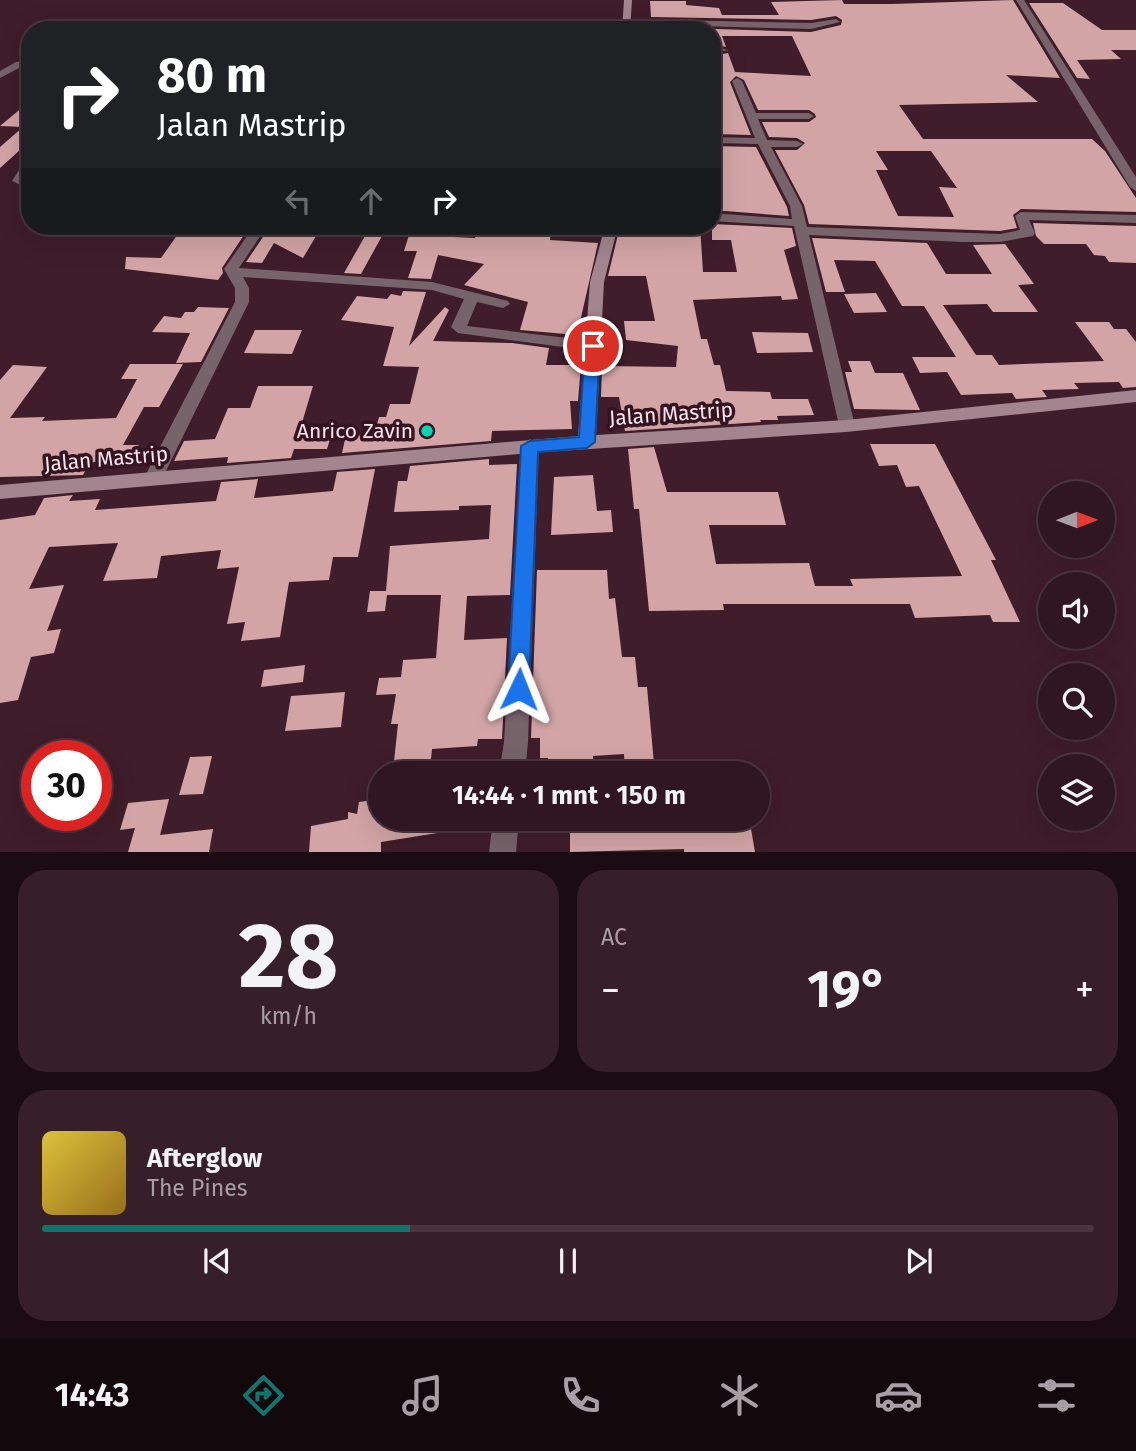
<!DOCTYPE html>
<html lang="id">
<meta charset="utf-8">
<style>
:root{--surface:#2f1620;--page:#371f29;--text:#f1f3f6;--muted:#a79fa5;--line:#4a353e;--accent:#0f766e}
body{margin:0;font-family:"Fira Sans",sans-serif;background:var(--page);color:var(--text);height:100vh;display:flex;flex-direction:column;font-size:26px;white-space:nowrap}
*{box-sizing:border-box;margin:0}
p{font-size:23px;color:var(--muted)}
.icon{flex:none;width:38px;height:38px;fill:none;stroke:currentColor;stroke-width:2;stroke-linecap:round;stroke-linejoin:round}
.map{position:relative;height:852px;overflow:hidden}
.side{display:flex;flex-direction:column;gap:18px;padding:18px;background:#1a0c12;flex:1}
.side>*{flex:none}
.hud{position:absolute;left:21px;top:21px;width:700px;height:214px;border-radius:28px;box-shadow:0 7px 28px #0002,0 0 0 2px var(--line);background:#202124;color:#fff;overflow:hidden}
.needle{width:46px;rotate:89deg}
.controls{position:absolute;left:1038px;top:481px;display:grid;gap:14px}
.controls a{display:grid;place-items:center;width:77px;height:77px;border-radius:50%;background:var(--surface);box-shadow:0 7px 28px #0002,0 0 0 2px var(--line);font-size:35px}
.speed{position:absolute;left:21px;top:740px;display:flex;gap:14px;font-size:35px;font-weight:700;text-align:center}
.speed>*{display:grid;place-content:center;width:91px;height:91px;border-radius:50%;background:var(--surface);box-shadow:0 7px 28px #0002,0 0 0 2px var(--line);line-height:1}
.speed .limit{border:10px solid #d22;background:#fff;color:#111}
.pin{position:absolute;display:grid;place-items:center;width:60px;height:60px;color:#fff;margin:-30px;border:4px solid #fff;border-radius:50%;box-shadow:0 2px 7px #0007}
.me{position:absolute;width:77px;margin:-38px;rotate:2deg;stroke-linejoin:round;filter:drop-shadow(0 0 5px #0008)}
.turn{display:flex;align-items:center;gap:24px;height:147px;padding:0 21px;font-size:32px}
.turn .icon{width:91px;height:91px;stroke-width:2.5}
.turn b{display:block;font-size:49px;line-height:60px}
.lanes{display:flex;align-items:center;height:66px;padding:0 21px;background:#0003;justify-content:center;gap:35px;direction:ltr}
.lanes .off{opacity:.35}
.big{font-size:52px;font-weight:700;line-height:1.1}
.side .tile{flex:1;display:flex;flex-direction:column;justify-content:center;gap:10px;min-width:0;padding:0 24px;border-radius:28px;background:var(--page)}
.side .dial{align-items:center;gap:0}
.dial b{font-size:91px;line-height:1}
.song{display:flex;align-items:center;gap:21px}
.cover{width:84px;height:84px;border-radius:10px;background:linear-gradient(135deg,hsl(50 70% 55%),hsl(40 70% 35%))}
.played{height:7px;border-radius:4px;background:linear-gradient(90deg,var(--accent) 35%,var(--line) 35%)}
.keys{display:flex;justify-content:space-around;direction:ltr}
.heat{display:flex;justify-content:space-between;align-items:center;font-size:38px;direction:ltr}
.side .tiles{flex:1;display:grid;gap:18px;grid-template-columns:1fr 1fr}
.tile:last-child{grid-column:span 2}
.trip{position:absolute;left:368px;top:761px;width:402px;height:70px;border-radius:35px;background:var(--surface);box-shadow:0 7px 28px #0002,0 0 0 2px var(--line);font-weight:700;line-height:70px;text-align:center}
.menu{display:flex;height:112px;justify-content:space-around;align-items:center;background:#13090d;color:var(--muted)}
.menu .icon{width:49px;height:49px}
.menu .on{color:var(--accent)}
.menu b{font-size:32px;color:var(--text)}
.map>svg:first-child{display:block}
</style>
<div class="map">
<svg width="1136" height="853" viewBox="0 0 1136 853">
<rect width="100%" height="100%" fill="#3f1d2a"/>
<!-- building -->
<path fill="#d2a4a5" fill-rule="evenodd" d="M842,0L844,4H892L1013,0L1060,78L1006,75L1038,102L899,105L923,139H1092L1105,151L1136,198V212L1021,209L1013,215L1017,228L1000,231L809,224L804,205L775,150H797L805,143L797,138L769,137L762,122H809L816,117L815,114L809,110H758L744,80L736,76L730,82L751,135L712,134V56L728,53L735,72L811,76L792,36H722L726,47L712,44V30L652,27L811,32L841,25L842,20L836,16L811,20L651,17L650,1H686V5L719,8L722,15H779L771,2ZM876,151H931L957,188L939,187L954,217L898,216L876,170H888Z
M1029,3H1063L1102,30H1136V50H1111L1121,59L1077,60L1090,79L1077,78Z
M30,101V141L0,168V147L23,127L0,126Z
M712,146L756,147L787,207L789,216L712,210Z
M1033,223L1136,226V263L1109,262L1105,256L1094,255L1086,244H1044L1036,236Z
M712,224L792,228L796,246L784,250L798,299L782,300L781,296L693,300L701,339H707L714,365H720L726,391L770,392L772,399H808L814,415L777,416L778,420H760L761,422L625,431L619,397H601L602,366L676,367L678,346L626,340L624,321H655L646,276H608L620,226H700L703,272H737L731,240H712Z
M237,226L234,232H246L222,268L223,273L218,280L125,269L126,257L161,258L183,227Z
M278,226H322L303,258L274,243L262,263L246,262L265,234H272Z
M478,226H551L550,240L598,243L577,335L520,330L528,302L464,285L484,264L438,255L431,279L408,278L417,251H404L409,235L475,238Z
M369,229L382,236L361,274L344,273Z
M812,238L927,243L946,274H992L973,245L1005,244L1034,284L1018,285L1038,312H993L987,304L943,305L976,355H992L999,365L1104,361L1075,322H1109L1114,329H1126L1136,342V387L1123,388L1119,382L1074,383L1079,389L1042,390L1047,397L1016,399L1012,393L961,395L947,372L920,373L912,357H956L924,306H902L875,261L834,260L845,292H826Z
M403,291L426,292L409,346L445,307L449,310L433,341L512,343L549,348L546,365H581L578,401H570L572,429L492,431L491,441L342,453L346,435L374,436L379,417H386L390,404H410L419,367L383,366L394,327L341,320L357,296L387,299L391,294L401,296Z
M876,293L887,312L854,313L844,294Z
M198,307L229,308L201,362L176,363L190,333L152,332L164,316L181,318L185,312H194Z
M255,330H302L292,354L244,353Z
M752,332L808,333L813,352L757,353Z
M848,361H870L875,373H903L920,410L854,409L845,372H852Z
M130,364H183L159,407H144L123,445H139L129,462H94L89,464L83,475L0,477V380L13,365L47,367L10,418L45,417L42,421L116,418L137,379H121Z
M258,386H313L301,426H334L327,449H294L291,458L227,463L228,457L174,461L184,441L215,439L228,408H250Z
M870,444H935L996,560H991L1020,622H993L990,615L915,618L910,604H723L724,610L649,611L639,509H634L628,449L654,447L667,492H778L786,525H709L716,564L809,563L815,586H853L850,579L962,576L919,486L906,487L897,465L879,466Z
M489,459V465L517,464L510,595L467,596L464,640L507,638L502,739H478L477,746L432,749L430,769L393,771L398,724H391L396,694L376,695L379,678L401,677L403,660L436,658L441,595H387L385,611L367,612L370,591H386L390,546L489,539L491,505L459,506V510L394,512L398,481H407L410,466Z
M375,469L358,557H333L329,580L289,582L280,637L241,641L245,622L227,624L239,567L217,569L221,550L161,556L157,578L103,581L118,543L49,547L29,589L64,585L47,631L61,629L54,653L31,657L18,700L0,703V520L35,515L44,498L73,495L69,501L100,499L95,510L216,501L221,482L258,479L254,498L333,491L337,472Z
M593,475L597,511L611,510L613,532L551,535L554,477Z
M537,570H607L609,599L615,598L622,657H635L638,687H647L655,774H625L624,754L593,756L594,774H549L548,758H540V738H531Z
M305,665L303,682L261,687L264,670Z
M345,692L341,727L285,731L291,696Z
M212,756L203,794L179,795L190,757Z
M169,799L160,835L213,829L209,852H128L135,828L120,830L128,803Z
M380,799V819H468L469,828L381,842V852H309L311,826L348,819V812L357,814L359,802Z
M663,821L750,823L755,852H684V849L570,852V827H614L613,822Z"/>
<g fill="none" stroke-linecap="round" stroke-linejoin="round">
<!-- street -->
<path fill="#77646a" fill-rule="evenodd" d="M1016,0H1024L1136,177V191L1130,187Z
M626,19L811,23L836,19L840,22L811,29L623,24Z
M712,47L729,50L712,53Z
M30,60V66L21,67L0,78V71L16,62Z
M737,78L742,81L756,113H809L814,116L809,119H758L767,140L797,141L803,144L797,147H771L802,206L807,227L1000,234L1020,230L1015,216L1021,212L1136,215V223L1029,220L1035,233L1033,236L1000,242H963L809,235L855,426L846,432L840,430L794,226L712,221V213L792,219L790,206L758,144L712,143V137L755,138L732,81Z
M30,158V171L25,179L30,181V189L12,181L26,159Z
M254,226H267L239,268L432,282L508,301L510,304L503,308L477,302L467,326L593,341L601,346L593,351L458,333L451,327L464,299L432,290L243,277L249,288V302L160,483H146L144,478L235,302V288L224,269Z
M530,439L539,446L528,742L525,774H499L504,742L521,446Z
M493,819H519L516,853H489Z"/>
<!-- secondary -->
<path fill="#a2858e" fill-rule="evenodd" d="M624,0H632L630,30H622Z
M605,226H618L604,282L596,435L846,420L1136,390V402L846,432L530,453L0,499V485L578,436L590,282Z"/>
</g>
<!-- route -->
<path fill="#1a73e8" stroke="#114b97" stroke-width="2" d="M593,342L600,346L595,442L587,448L538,452L529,689L526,696L519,699L511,696L508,689L521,446L530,441L579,437L585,346Z"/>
<!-- markers -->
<circle fill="#07d5b5" stroke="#341421" stroke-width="2.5" cx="427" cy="431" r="7"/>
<g text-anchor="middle" stroke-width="7" stroke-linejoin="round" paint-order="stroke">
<!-- street labels -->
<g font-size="21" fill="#f9e2e9" stroke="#341421">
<text transform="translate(671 414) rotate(-4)" y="7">Jalan Mastrip</text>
<text transform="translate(106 459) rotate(-5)" y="7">Jalan Mastrip</text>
</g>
<!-- poi labels -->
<g font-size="21" fill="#f9e2e9" stroke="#341421" text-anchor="end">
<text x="413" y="438">Anrico Zavin</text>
</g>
</g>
</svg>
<div class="controls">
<a><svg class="needle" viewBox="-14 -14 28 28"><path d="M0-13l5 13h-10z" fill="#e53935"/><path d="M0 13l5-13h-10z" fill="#a79fa5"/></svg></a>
<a><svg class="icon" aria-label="sound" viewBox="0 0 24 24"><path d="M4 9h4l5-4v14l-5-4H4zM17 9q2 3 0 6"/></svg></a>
<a><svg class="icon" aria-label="search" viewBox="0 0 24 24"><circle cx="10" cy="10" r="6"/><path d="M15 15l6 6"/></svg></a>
<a><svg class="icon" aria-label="layers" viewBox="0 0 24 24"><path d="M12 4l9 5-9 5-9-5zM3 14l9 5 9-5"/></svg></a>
</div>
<div class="speed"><div class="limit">30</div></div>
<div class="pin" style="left:593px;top:346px;background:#d93025"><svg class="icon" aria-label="arrive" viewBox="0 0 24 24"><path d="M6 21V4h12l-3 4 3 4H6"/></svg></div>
<svg class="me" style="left:519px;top:689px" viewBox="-20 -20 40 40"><path d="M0-17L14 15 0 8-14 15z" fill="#1a73e8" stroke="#fff" stroke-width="4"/></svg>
<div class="trip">14:44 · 1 mnt · 150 m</div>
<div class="hud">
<div class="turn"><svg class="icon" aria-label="right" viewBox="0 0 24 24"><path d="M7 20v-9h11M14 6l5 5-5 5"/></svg><div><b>80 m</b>Jalan Mastrip</div></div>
<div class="lanes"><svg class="icon off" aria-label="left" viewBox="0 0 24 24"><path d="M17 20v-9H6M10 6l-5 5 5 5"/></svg><svg class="icon off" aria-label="ahead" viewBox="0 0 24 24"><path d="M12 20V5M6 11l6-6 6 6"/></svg><svg class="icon" aria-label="right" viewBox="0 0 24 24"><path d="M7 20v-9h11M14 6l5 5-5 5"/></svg></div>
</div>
</div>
<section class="side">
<div class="tiles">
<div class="tile dial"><b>28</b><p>km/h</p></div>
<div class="tile"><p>AC</p>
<div class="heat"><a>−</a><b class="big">19°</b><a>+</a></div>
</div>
<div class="tile">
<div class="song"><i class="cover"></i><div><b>Afterglow</b><p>The Pines</p></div></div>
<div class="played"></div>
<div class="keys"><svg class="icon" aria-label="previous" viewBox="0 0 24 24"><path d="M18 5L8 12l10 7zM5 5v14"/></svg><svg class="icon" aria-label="pause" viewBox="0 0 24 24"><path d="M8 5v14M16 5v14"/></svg><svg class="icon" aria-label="next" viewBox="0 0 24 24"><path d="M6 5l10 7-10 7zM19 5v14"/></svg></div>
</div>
</div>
</section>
<nav class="menu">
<b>14:43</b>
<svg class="icon on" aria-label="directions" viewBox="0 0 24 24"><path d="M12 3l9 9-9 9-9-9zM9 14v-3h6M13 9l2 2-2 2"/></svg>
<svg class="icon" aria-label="music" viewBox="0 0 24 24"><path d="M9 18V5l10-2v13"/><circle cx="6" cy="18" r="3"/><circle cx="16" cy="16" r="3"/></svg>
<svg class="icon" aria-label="phone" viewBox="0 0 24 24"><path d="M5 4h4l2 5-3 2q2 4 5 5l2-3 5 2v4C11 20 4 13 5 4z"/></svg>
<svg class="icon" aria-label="climate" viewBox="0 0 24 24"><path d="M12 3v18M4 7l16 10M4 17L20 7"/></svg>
<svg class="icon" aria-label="car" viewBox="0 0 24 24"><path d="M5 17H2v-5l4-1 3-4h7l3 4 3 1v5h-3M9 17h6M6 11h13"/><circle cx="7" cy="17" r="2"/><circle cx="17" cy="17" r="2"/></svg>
<svg class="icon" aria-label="filters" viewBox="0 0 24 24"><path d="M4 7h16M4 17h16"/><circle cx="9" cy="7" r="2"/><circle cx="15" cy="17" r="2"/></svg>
</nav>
